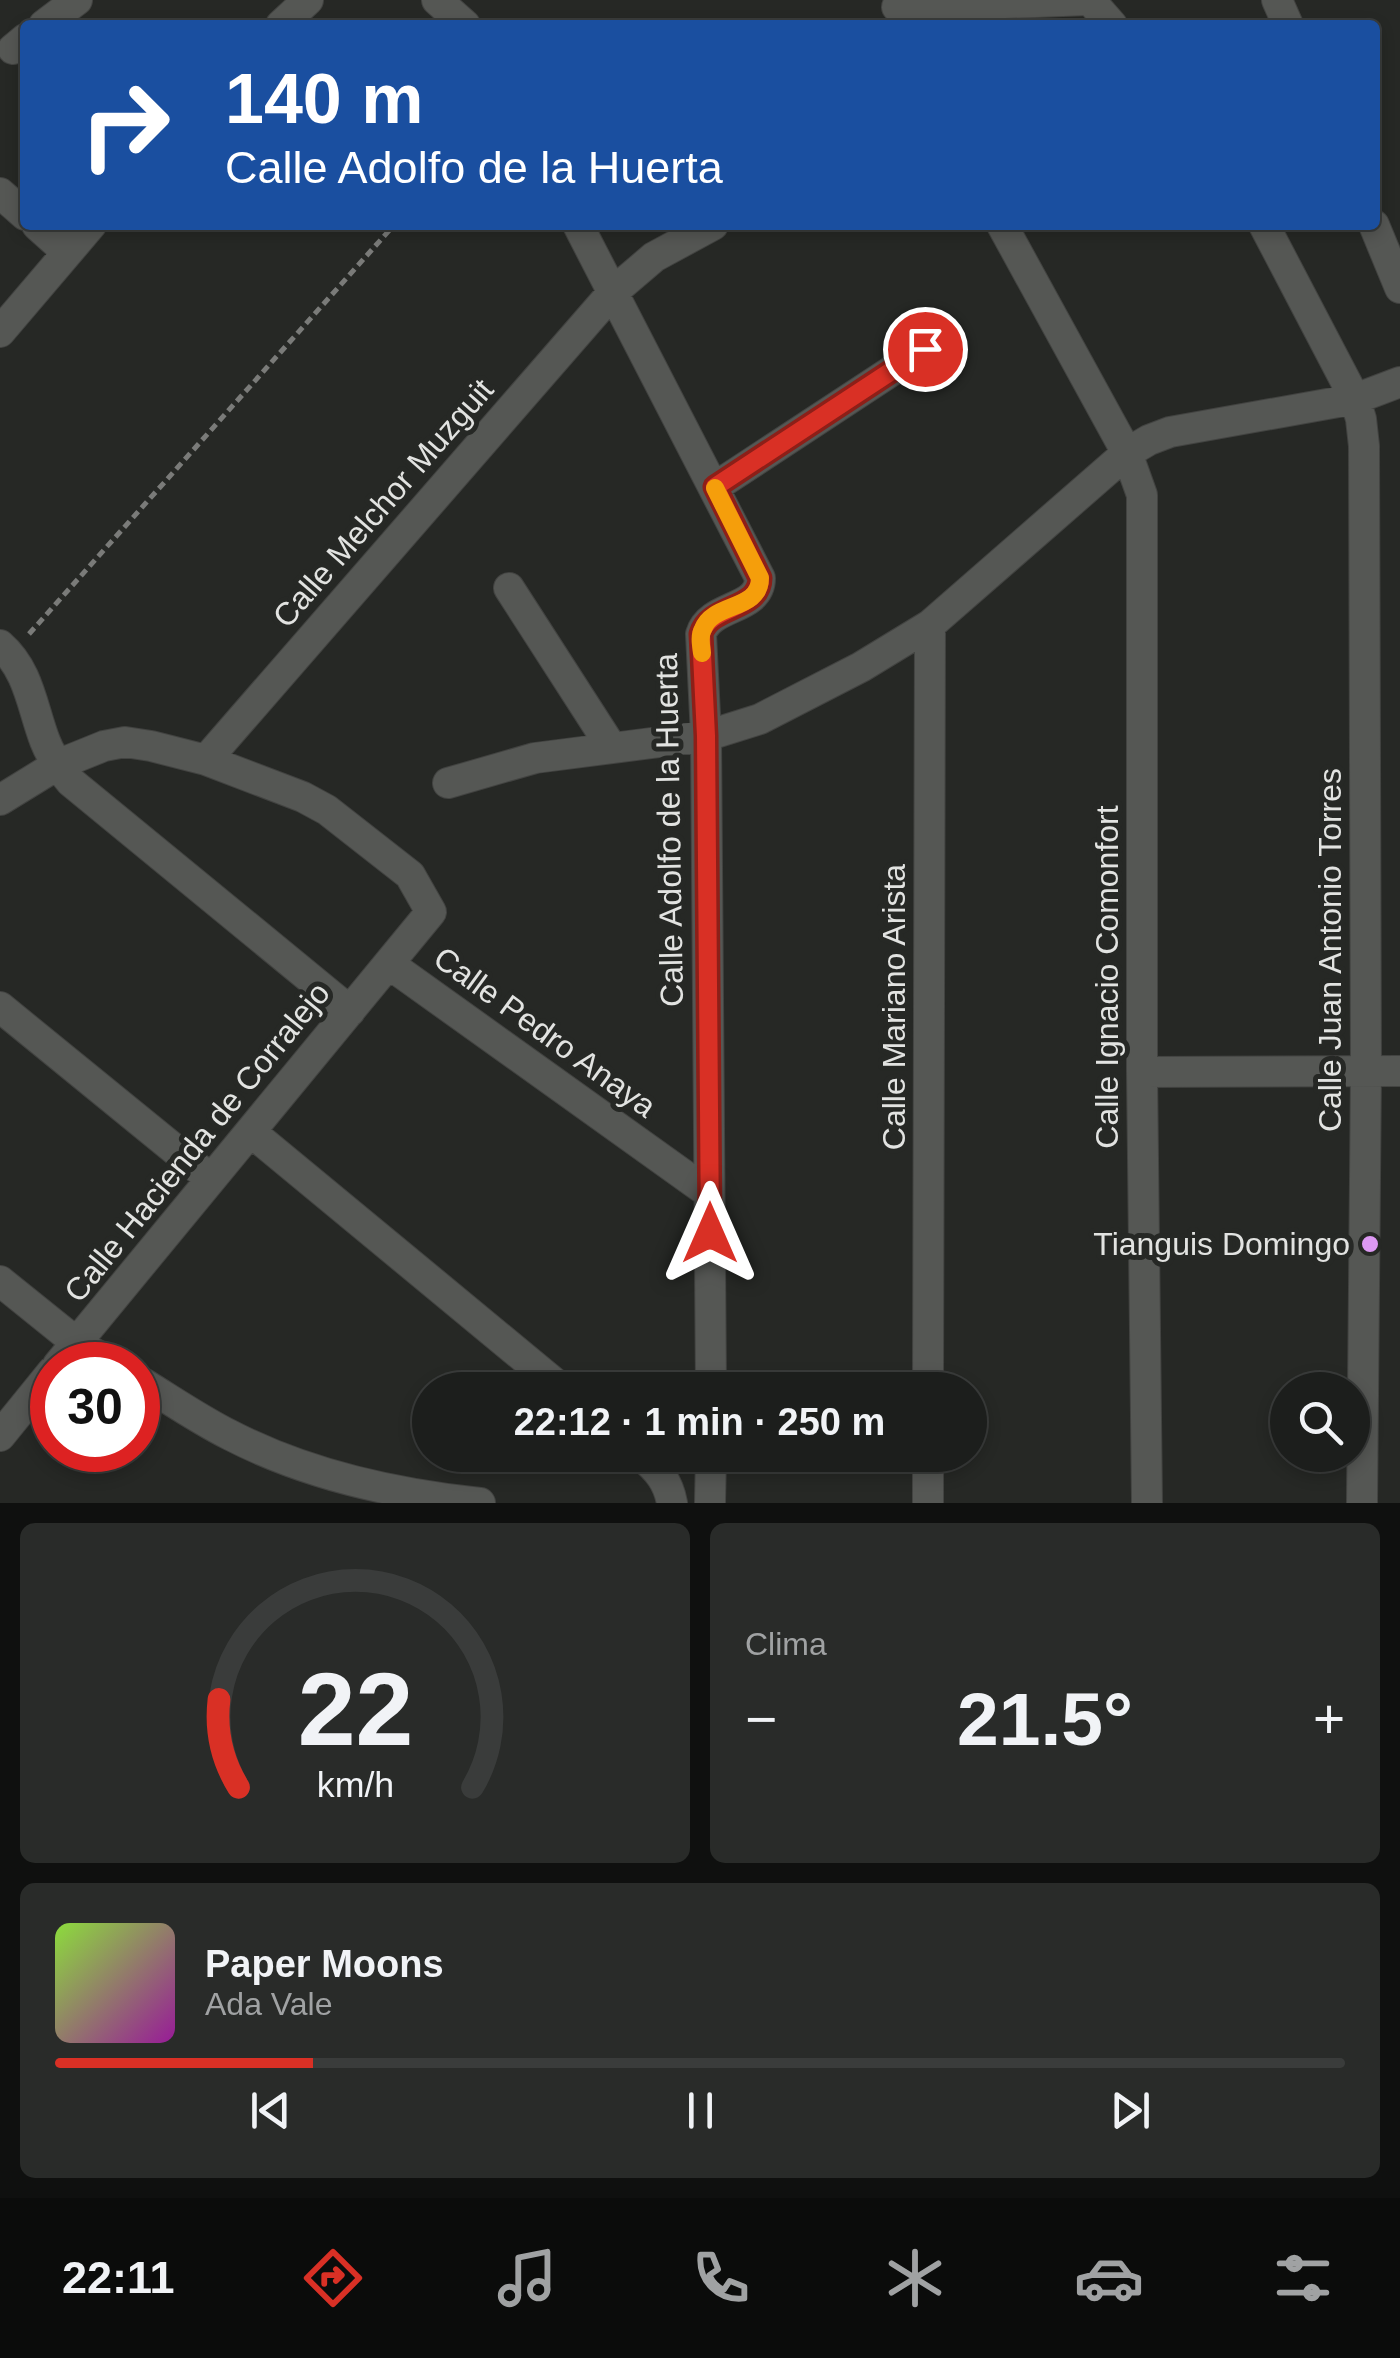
<!DOCTYPE html>
<html lang="es">
<meta charset="utf-8">
<style>
:root{--surface:#1c1e1c;--page:#292b29;--text:#f1f3f6;--muted:#a0a2a3;--line:#3a3c3b;--accent:#d93025}
body{margin:0;font-family:Arial,sans-serif;background:var(--page);color:var(--text);height:100vh;display:flex;flex-direction:column;font-size:38px;white-space:nowrap}
*{box-sizing:border-box;margin:0}
p{font-size:32px;color:var(--muted)}
.icon{flex:none;width:55px;height:55px;fill:none;stroke:currentColor;stroke-width:2;stroke-linecap:round;stroke-linejoin:round}
.map{position:relative;height:1503px;overflow:hidden}
.side{display:flex;flex-direction:column;gap:20px;padding:20px;background:#0f100f;flex:1}
.side>*{flex:none}
.hud{position:absolute;left:20px;top:20px;width:1360px;height:210px;border-radius:10px;box-shadow:0 5px 15px #0003,0 0 0 2px var(--line);background:#1a4fa0;color:#fff;overflow:hidden}
.controls{position:absolute;left:1270px;top:1372px;display:grid;gap:20px}
.controls a{display:grid;place-items:center;width:100px;height:100px;border-radius:50%;background:var(--surface);box-shadow:0 5px 15px #0003,0 0 0 2px var(--line);font-size:50px}
.speed{position:absolute;left:30px;top:1342px;display:flex;gap:20px;font-size:50px;font-weight:700;text-align:center}
.speed>*{display:grid;place-content:center;width:130px;height:130px;border-radius:50%;background:var(--surface);box-shadow:0 5px 15px #0003,0 0 0 2px var(--line);line-height:1}
.speed .limit{border:15px solid #d22;background:#fff;color:#111}
.pin{position:absolute;display:grid;place-items:center;width:85px;height:85px;color:#fff;margin:-42px;border:5px solid #fff;border-radius:50%;box-shadow:0 2px 10px #0007}
.me{position:absolute;width:110px;margin:-55px;rotate:0deg;stroke-linejoin:round;filter:drop-shadow(0 0 8px #0008)}
.turn{display:flex;align-items:center;gap:35px;height:210px;padding:0 40px;font-size:45px}
.turn .icon{width:130px;height:130px;stroke-width:2.5}
.turn b{display:block;font-size:70px;line-height:85px}
.big{font-size:75px;font-weight:800;line-height:1.1}
.side .widget{flex:1;display:flex;flex-direction:column;justify-content:center;gap:15px;min-width:0;padding:0 35px;border-radius:15px;background:var(--page)}
.side .dial{align-items:center;gap:0}
.dial svg{height:260px;overflow:visible;fill:none;stroke:var(--line);stroke-width:7;stroke-linecap:round;text-anchor:middle}
.dial text{fill:var(--text);stroke:none}
.song{display:flex;align-items:center;gap:30px}
.cover{width:120px;height:120px;border-radius:15px;background:linear-gradient(135deg,hsl(90 70% 55%),hsl(300 70% 35%))}
.played{height:10px;border-radius:5px;background:linear-gradient(90deg,var(--accent) 20%,var(--line) 20%)}
.keys{display:flex;justify-content:space-around;direction:ltr}
.heat{display:flex;justify-content:space-between;align-items:center;font-size:55px;direction:ltr}
.side .tiles{flex:1;display:grid;gap:20px;grid-template-columns:1fr 1fr}
.widget:last-child{grid-column:span 2}
.trip{position:absolute;left:412px;top:1372px;width:575px;height:100px;border-radius:50px;background:var(--surface);box-shadow:0 5px 15px #0003,0 0 0 2px var(--line);font-weight:800;line-height:100px;text-align:center}
.tabs{display:flex;height:160px;justify-content:space-around;align-items:center;background:#0b0c0b;color:var(--muted)}
.tabs .icon{width:70px;height:70px}
.tabs .current{color:var(--accent)}
.tabs b{font-size:45px;color:var(--text)}
.map>svg:first-child{display:block}
</style>
<div class="map">
<svg width="1400" height="1503" viewBox="0 0 1400 1503">
<rect width="100%" height="100%" fill="#262825"/>
<g fill="none" stroke-linecap="round" stroke-linejoin="round">
<!-- minor casing -->
<g stroke="#424341" stroke-width="32">
<path id="minor" d="M437,0L465,25
M1090,0L1112,25
M1277,0L1288,25
M897,7L1089,0
M44,25L77,0
M281,25L308,0
M13,49L25,39
M0,193L25,215
M37,225L67,252
M578,225L760,578C760,611 710,604 701,634L706,736L711,1390
M1002,225L1127,453L1142,495V1072L1147,1503
M1264,225L1355,399L1361,419L1364,446L1366,1071L1362,1503
M1374,225L1400,288
M0,332L91,225
M715,487L925,349
M509,588L612,748
M0,645C29,670 32,707 45,741C51,757 60,769 71,782L350,1011
M206,760L613,292L654,257L713,225
M448,783L535,758L706,736L760,719L861,667L930,625L1127,453L1149,440L1170,432L1355,399L1400,382
M0,800L57,765L104,746L125,742L151,746L206,760L303,797L327,810L410,875L431,912L58,1365
M389,964L709,1193
M0,1007L211,1179
M1142,1072L1400,1071
M251,1132L563,1390
M0,1281L77,1343L113,1365
M138,1380C168,1398 198,1419 230,1435C307,1475 394,1494 480,1503
M928,1390L930,625
M0,1436L52,1372
M641,1455C658,1470 668,1481 672,1503
M710,1503L711,1455
M928,1503V1455"/>
</g>
<!-- path -->
<path stroke="#7a7b79" stroke-width="5" stroke-dasharray="8 5" stroke-linecap="butt" d="M29,634L394,225"/>
<!-- minor -->
<use href="#minor" stroke="#555754" stroke-width="30"/>
</g>
<g fill="none" stroke-linecap="round" stroke-linejoin="round">
<!-- route casing -->
<g stroke="#8d1f18" stroke-width="25">
<path id="route" d="M710,1233L706,736L701,634C710,604 760,611 760,578L715,487L925,349"/>
</g>
<!-- route -->
<use href="#route" stroke="#d93025" stroke-width="18"/>
<!-- slow -->
<path stroke="#f59e0b" stroke-width="18" d="M702,653C701,645 699,636 703,629C713,602 760,611 760,578L715,488"/>
</g>
<!-- markers -->
<circle fill="#dd99f3" stroke="#262825" stroke-width="4" cx="1370" cy="1244" r="10"/>
<g text-anchor="middle" stroke-width="10" stroke-linejoin="round" paint-order="stroke">
<!-- street labels -->
<g font-size="32" fill="#e2e3e1" stroke="#262825">
<text transform="translate(383 503) rotate(-49)" y="11">Calle Melchor Muzguit</text>
<text transform="translate(669 830) rotate(-91)" y="11">Calle Adolfo de la Huerta</text>
<text transform="translate(1330 950) rotate(-90)" y="11">Calle Juan Antonio Torres</text>
<text transform="translate(1107 977) rotate(-90)" y="11">Calle Ignacio Comonfort</text>
<text transform="translate(894 1007) rotate(-90)" y="11">Calle Mariano Arista</text>
<text transform="translate(545 1032) rotate(36)" y="11">Calle Pedro Anaya</text>
<text transform="translate(197 1142) rotate(-51)" y="11">Calle Hacienda de Corralejo</text>
</g>
<!-- poi labels -->
<g font-size="32" fill="#e2e3e1" stroke="#262825" text-anchor="end">
<text x="1350" y="1255">Tianguis Domingo</text>
</g>
</g>
</svg>
<div class="controls">
<a><svg class="icon" aria-label="search" viewBox="0 0 24 24"><circle cx="10" cy="10" r="6"/><path d="M15 15l6 6"/></svg></a>
</div>
<div class="speed"><div class="limit">30</div></div>
<div class="pin" style="left:925px;top:349px;background:#d93025"><svg class="icon" aria-label="arrive" viewBox="0 0 24 24"><path d="M6 21V4h12l-3 4 3 4H6"/></svg></div>
<svg class="me" style="left:710px;top:1233px" viewBox="-20 -20 40 40"><path d="M0-17L14 15 0 8-14 15z" fill="#d93025" stroke="#fff" stroke-width="4"/></svg>
<div class="trip">22:12 · 1 min · 250 m</div>
<div class="hud">
<div class="turn"><svg class="icon" aria-label="right" viewBox="0 0 24 24"><path d="M7 20v-9h11M14 6l5 5-5 5"/></svg><div><b>140 m</b>Calle Adolfo de la Huerta</div></div>
</div>
</div>
<section class="side">
<div class="tiles">
<div class="widget dial"><svg viewBox="0 0 100 80">
<path d="M14 69A42 42 0 1 1 86 69"/>
<path d="M14 69A42 42 0 0 1 8 42" stroke="#d93025"/>
<text x="50" y="56" font-size="32" font-weight="700">22</text>
<text x="50" y="72" font-size="11">km/h</text>
</svg></div>
<div class="widget"><p>Clima</p>
<div class="heat"><a>−</a><b class="big">21.5°</b><a>+</a></div>
</div>
<div class="widget">
<div class="song"><i class="cover"></i><div><b>Paper Moons</b><p>Ada Vale</p></div></div>
<div class="played"></div>
<div class="keys"><svg class="icon" aria-label="previous" viewBox="0 0 24 24"><path d="M18 5L8 12l10 7zM5 5v14"/></svg><svg class="icon" aria-label="pause" viewBox="0 0 24 24"><path d="M8 5v14M16 5v14"/></svg><svg class="icon" aria-label="next" viewBox="0 0 24 24"><path d="M6 5l10 7-10 7zM19 5v14"/></svg></div>
</div>
</div>
</section>
<nav class="tabs">
<b>22:11</b>
<svg class="icon current" aria-label="directions" viewBox="0 0 24 24"><path d="M12 3l9 9-9 9-9-9zM9 14v-3h6M13 9l2 2-2 2"/></svg>
<svg class="icon" aria-label="music" viewBox="0 0 24 24"><path d="M9 18V5l10-2v13"/><circle cx="6" cy="18" r="3"/><circle cx="16" cy="16" r="3"/></svg>
<svg class="icon" aria-label="phone" viewBox="0 0 24 24"><path d="M5 4h4l2 5-3 2q2 4 5 5l2-3 5 2v4C11 20 4 13 5 4z"/></svg>
<svg class="icon" aria-label="climate" viewBox="0 0 24 24"><path d="M12 3v18M4 7l16 10M4 17L20 7"/></svg>
<svg class="icon" aria-label="car" viewBox="0 0 24 24"><path d="M5 17H2v-5l4-1 3-4h7l3 4 3 1v5h-3M9 17h6M6 11h13"/><circle cx="7" cy="17" r="2"/><circle cx="17" cy="17" r="2"/></svg>
<svg class="icon" aria-label="filters" viewBox="0 0 24 24"><path d="M4 7h16M4 17h16"/><circle cx="9" cy="7" r="2"/><circle cx="15" cy="17" r="2"/></svg>
</nav>
